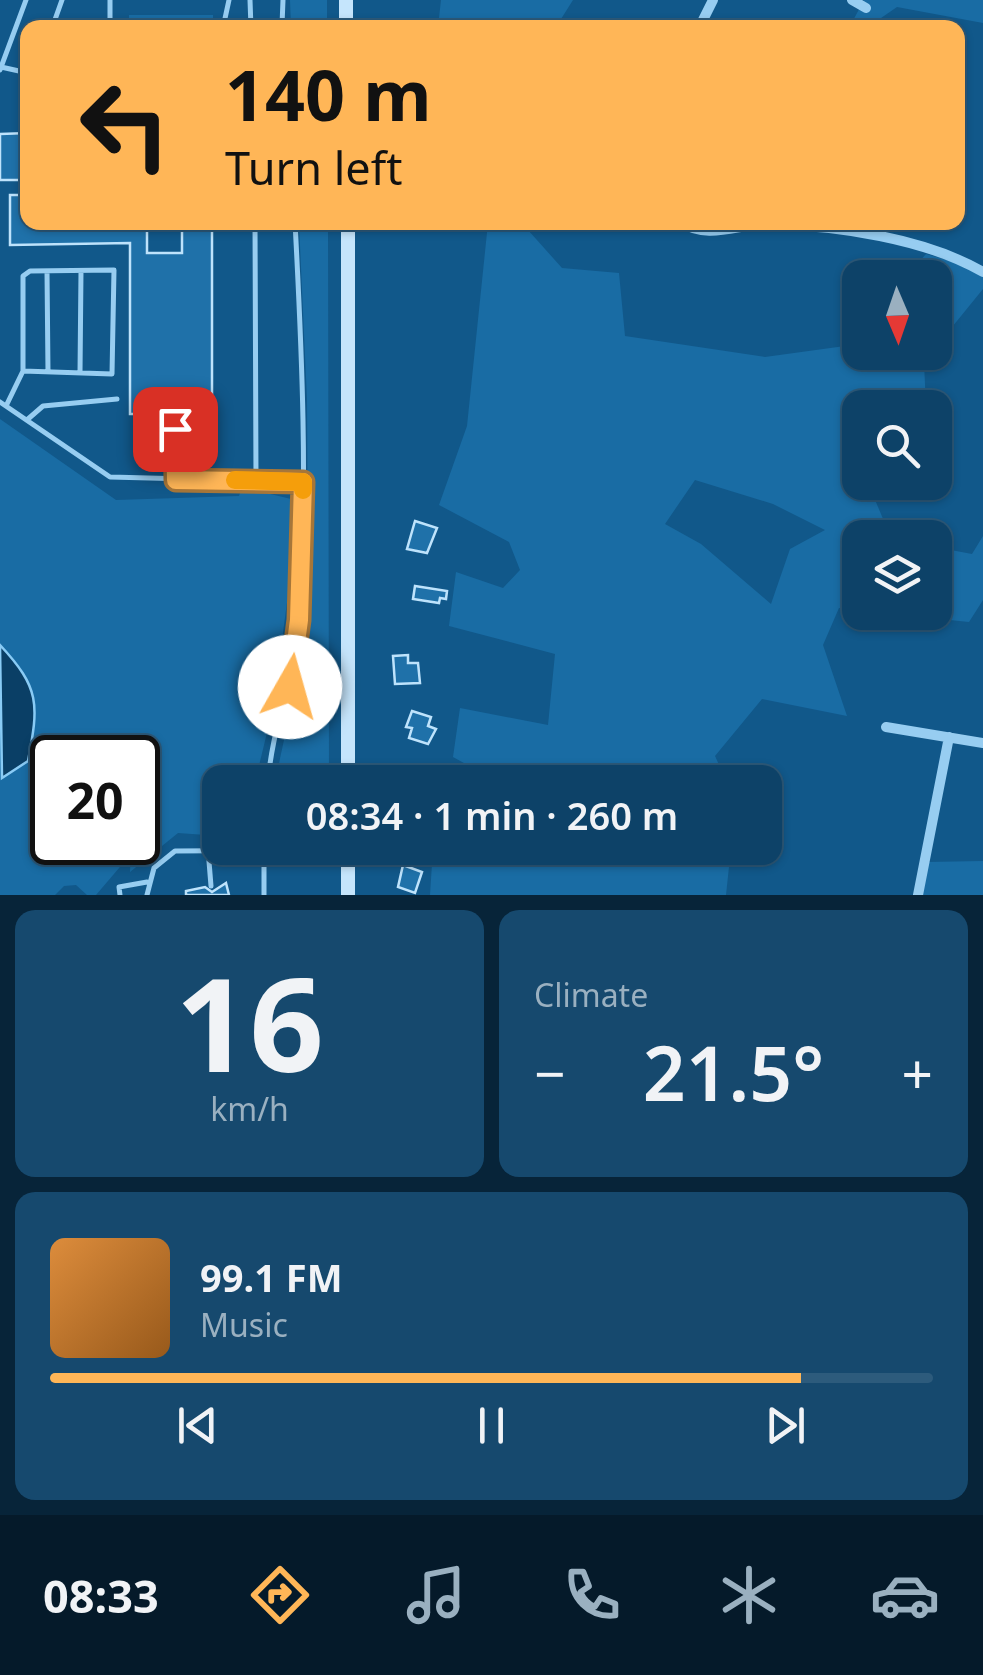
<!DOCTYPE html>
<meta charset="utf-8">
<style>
:root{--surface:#0d4268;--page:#16496e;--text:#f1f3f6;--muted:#9ab0c0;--line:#2d5b7c;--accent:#ffb657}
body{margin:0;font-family:"Noto Sans",sans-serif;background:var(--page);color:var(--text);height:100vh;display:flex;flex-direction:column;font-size:38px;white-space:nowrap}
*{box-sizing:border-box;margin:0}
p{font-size:32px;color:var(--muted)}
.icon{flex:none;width:55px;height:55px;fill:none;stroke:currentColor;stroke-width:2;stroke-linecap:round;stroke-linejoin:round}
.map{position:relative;height:895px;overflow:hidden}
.details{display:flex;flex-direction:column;gap:15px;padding:15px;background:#072439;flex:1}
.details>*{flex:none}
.top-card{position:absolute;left:20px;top:20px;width:945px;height:210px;border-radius:20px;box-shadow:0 2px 8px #0004,0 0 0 2px var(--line);background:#ffb657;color:#111;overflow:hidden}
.needle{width:65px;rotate:178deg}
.buttons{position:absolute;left:842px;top:260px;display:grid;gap:20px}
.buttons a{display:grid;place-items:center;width:110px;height:110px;border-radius:20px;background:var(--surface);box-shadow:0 2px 8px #0004,0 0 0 2px var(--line);font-size:50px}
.speed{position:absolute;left:30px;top:735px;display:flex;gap:20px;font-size:50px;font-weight:700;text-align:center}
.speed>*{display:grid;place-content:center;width:130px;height:130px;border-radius:50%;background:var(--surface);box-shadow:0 2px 8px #0004,0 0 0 2px var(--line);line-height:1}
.speed .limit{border:5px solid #111;border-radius:15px;background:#fff;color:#111}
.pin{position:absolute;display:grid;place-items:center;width:85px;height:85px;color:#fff;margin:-42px;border-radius:20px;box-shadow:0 5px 15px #0006}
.me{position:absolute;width:110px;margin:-55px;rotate:7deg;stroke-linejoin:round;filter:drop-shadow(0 0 8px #0008)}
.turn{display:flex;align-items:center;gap:35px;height:210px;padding:0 40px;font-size:45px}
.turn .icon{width:130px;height:130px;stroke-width:2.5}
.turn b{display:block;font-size:70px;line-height:85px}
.big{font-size:75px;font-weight:600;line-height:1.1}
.details .widget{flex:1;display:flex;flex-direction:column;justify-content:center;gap:15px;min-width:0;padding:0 35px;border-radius:20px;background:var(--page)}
.details .dial{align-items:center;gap:0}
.dial b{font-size:130px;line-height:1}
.song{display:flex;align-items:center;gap:30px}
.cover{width:120px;height:120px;border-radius:15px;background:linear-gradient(135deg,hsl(30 70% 55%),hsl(30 70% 35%))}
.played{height:10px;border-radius:5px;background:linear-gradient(90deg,var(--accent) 85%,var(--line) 85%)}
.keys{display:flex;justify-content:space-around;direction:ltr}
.heat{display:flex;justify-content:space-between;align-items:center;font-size:55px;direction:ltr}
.details .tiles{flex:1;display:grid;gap:15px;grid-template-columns:1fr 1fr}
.widget:last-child{grid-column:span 2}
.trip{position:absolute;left:202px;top:765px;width:580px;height:100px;border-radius:20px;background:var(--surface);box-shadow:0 2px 8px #0004,0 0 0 2px var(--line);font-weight:600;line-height:100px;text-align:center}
.dock{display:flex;height:160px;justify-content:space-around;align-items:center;background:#051a2a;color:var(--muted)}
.dock .icon{width:70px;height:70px}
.dock .selected{color:var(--accent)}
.dock b{font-size:45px;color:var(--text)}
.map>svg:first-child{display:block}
</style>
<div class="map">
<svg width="983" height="895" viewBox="0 0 983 895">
<rect width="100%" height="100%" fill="#11588a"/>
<!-- green -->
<path fill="#196ca4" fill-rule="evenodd" d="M290,0H327V27H291Z
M441,0H573L556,27H438Z
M864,0H983V23L897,7L868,27L849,28Z
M129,15H213V27H129Z
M299,223H328L329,782H275L299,670L308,555L307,399Z
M488,223H528V230L562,268L619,273L625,336L765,357L845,346L860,330V352L931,353L924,362L926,407L860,408V482L868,483L886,526L903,537L860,538V610L839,608L823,645L847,716L762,699L715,756L727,782H483L484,774L453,757L460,708L548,725L555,654L449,626L456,572L503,588L520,570L509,542L439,505L467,426ZM695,480L773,504L825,530L790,549L771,604L701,544L665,524Z
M926,254L983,270V289L935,348V278H905Z
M0,419L116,500L239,496L242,487L291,499L293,557L273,708L255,782H220V836L178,833L130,872L131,854L96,895H87L76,885L64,886L55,895H0ZM52,758H138V842H52Z
M983,536V600L969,622L882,613L935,612V547L972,554Z
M433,848H731L726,895H430Z
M983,861V895H920L927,862Z"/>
<!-- water -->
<path fill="#0a3f66" stroke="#89cbf5" stroke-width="2.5" d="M0,645C40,688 39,704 28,761L2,778Z"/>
<!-- building -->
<path fill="#1f71a9" stroke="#bee3fc" stroke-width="2.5" d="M28,133V180H0V134Z
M10,195H28V222H147V253H182V222H212V414H130V243L10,245Z
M415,521L437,528L427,553L407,549Z
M415,586L447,591L446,599L440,598L439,603L413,599Z
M408,655V663H418L420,683L395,684L393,656Z
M412,711L431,717L428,726L436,729L428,744L409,738L412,728L406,727Z
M403,865L422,872L415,893L398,887Z
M226,883L229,895H186V891L205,887L212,892Z"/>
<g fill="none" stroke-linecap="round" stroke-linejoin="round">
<!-- lane -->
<path stroke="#97cdf1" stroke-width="5" d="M229,0L224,23L282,25
M250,0L251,28
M282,25L283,0
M52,28L62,0
M110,28V0
M1,67L28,73
M0,70L26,0
M26,104L28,98
M255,222L256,480
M47,271L48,372
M80,373L81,271
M0,402L110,477L303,482
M7,404L23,371V276L30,271L114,270L112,374L23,371
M28,419L43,406L117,399
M176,480L175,429L208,428
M268,782C272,727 295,675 299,618C308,487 302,354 295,222
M208,849L211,886
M120,895L119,887L147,882
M147,895L154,868L175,851L345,850
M264,895V848"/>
<!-- street -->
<path stroke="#97cdf1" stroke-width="10" d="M852,0L866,8
M699,28L713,0
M680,222C710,241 739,223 771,224C838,226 924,238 983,272
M886,727L983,743
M918,895L949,737"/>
<!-- secondary -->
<path stroke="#c5e5fc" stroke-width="14" d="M346,0V28
M348,782V222
M348,895V848"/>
</g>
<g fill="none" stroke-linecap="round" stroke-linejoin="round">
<!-- route casing -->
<g stroke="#a67639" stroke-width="25">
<path id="route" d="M175,429L176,480L303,482L299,620L290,687"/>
</g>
<!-- route -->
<use href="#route" stroke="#ffb657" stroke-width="18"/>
<!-- slow -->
<path stroke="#f59e0b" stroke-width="18" d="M235,480L303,482V490"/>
</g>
</svg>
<div class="buttons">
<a><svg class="needle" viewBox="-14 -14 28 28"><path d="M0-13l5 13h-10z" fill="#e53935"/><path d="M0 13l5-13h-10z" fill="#9ab0c0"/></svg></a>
<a><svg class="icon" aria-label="search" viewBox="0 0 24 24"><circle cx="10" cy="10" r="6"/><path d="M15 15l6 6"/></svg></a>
<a><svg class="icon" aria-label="layers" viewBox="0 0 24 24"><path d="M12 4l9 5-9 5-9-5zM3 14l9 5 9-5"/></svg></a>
</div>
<div class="speed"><div class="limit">20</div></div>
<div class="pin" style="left:175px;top:429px;background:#d93025"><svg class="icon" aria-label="arrive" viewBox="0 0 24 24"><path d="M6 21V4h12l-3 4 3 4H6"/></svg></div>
<svg class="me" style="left:290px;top:687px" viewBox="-20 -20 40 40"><circle r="19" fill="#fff"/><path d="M0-13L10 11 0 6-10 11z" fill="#ffb657"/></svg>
<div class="trip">08:34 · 1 min · 260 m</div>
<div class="top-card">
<div class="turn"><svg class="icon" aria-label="left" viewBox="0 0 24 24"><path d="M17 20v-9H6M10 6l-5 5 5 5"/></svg><div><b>140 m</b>Turn left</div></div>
</div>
</div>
<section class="details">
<div class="tiles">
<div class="widget dial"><b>16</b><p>km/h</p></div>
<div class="widget"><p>Climate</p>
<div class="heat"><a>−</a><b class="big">21.5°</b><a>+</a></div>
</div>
<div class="widget">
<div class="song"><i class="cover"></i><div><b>99.1 FM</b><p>Music</p></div></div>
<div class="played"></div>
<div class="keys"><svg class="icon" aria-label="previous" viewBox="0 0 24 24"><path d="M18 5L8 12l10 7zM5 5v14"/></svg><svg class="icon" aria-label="pause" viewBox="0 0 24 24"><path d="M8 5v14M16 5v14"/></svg><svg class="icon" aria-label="next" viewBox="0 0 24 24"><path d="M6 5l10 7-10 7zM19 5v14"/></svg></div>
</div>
</div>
</section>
<nav class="dock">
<b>08:33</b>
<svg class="icon selected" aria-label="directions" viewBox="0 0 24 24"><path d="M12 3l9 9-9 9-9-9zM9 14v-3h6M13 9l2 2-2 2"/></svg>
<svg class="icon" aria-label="music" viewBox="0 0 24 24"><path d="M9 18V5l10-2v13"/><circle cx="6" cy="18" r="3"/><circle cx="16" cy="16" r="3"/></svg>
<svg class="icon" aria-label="phone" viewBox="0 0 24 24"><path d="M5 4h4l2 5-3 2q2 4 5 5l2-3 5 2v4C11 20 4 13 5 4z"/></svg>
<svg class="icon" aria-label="climate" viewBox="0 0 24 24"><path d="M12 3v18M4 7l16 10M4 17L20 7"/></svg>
<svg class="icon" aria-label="car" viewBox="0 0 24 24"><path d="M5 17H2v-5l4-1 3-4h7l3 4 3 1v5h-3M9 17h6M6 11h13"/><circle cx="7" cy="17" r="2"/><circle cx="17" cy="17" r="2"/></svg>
</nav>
